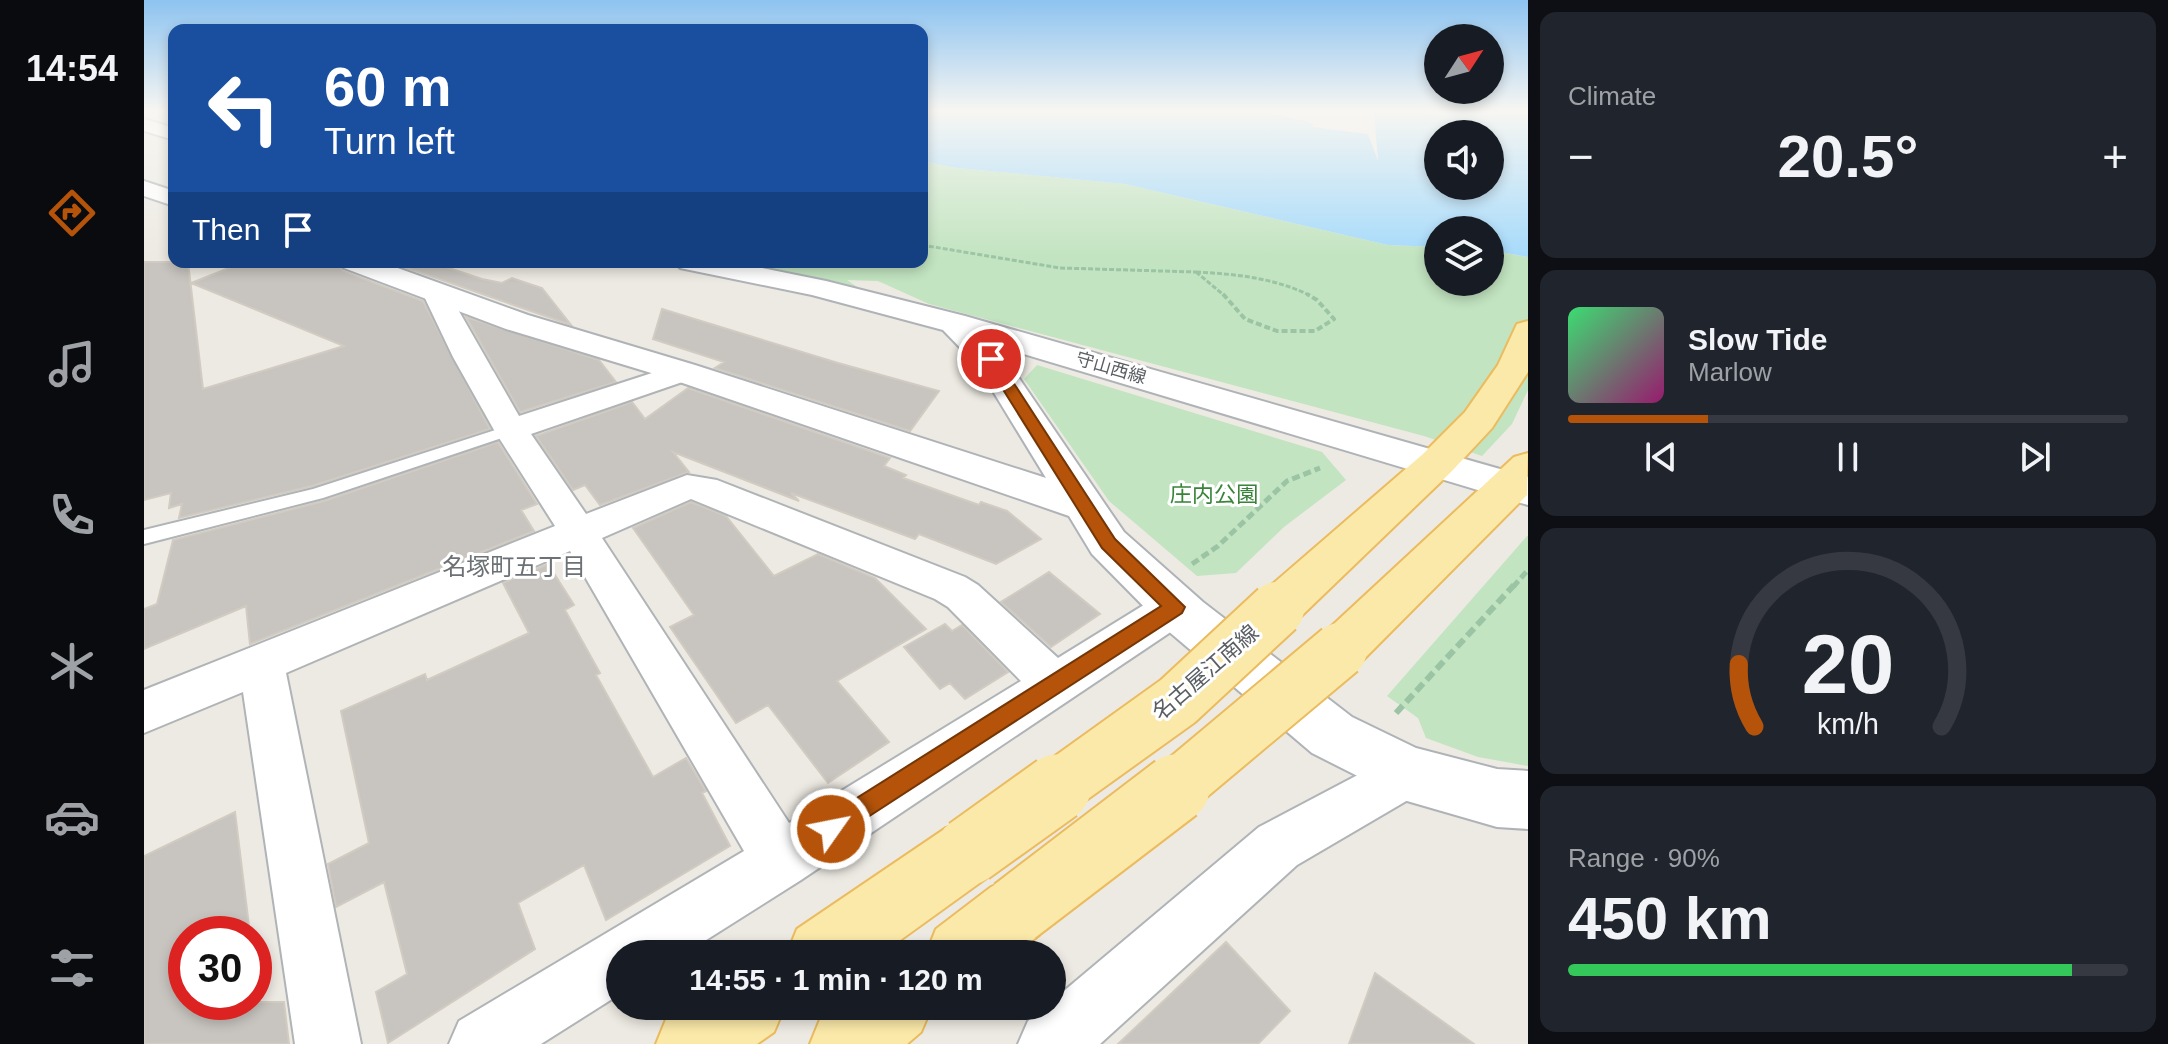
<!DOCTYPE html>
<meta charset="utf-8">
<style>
:root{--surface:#171b24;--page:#20242c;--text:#f1f3f6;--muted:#9ea1a6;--line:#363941;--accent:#b45309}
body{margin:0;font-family:Arial,"Noto Sans JP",sans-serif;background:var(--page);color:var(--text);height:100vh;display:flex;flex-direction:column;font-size:30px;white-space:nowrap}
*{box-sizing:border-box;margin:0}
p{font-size:26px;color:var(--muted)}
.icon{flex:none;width:44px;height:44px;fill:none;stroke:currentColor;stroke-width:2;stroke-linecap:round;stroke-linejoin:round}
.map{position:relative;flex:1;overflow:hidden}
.details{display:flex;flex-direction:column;gap:12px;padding:12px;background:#0d0f14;width:640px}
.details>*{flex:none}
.banner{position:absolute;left:24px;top:24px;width:760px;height:244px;border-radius:16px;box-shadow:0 4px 12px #0003;background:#1a4fa0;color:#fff;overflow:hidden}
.needle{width:52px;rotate:54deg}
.controls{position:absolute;left:1280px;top:24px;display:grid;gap:16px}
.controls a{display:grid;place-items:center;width:80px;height:80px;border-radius:50%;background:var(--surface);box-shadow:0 4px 12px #0003;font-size:40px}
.speed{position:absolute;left:24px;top:916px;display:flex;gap:16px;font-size:40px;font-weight:700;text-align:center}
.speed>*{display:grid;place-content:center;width:104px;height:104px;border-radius:50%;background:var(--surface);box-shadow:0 4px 12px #0003;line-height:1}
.speed .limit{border:12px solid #d22;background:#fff;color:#111}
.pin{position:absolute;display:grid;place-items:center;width:68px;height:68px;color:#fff;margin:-34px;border:4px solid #fff;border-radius:50%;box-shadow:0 2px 8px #0007}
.me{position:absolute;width:88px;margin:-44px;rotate:57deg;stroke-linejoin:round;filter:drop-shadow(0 0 6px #0008)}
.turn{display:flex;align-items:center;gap:28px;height:168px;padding:0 24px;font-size:36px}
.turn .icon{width:104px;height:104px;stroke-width:2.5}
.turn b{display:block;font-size:56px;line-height:68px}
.then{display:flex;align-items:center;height:76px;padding:0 24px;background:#0003;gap:16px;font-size:30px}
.big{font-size:60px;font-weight:700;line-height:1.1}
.details .widget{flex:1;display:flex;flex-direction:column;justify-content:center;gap:12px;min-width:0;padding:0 28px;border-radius:16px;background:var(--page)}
.details .dial{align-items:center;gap:0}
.dial svg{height:208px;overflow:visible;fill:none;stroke:var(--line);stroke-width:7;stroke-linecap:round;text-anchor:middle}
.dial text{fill:var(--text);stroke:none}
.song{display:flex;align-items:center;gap:24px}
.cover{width:96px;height:96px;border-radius:12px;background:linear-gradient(135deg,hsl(140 70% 55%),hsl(320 70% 35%))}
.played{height:8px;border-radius:4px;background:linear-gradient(90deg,var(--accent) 25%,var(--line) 25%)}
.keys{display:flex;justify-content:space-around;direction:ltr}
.heat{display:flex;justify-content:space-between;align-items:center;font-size:44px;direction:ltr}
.charge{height:12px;border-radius:6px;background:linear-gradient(90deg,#34c759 90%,var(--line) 0)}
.trip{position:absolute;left:462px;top:940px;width:460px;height:80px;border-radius:40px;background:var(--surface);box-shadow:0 4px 12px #0003;font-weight:700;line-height:80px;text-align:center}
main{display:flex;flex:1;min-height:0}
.dock{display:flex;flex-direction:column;width:144px;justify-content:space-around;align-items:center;background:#090b0e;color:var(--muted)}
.dock .icon{width:56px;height:56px}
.dock .active{color:var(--accent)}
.dock b{font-size:36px;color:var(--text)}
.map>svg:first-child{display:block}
</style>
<main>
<nav class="dock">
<b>14:54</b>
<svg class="icon active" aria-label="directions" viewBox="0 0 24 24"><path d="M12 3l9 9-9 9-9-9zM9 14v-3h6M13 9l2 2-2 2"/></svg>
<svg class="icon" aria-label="music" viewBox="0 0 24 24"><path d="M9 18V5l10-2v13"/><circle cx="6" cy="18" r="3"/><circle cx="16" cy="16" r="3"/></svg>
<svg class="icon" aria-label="phone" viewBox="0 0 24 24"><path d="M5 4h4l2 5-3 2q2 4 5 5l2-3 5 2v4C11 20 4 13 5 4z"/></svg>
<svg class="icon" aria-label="climate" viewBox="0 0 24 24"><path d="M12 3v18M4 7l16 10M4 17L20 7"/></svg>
<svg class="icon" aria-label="car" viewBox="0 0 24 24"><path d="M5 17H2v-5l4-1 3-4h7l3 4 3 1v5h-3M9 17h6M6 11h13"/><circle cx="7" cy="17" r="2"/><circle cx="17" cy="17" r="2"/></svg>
<svg class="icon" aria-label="filters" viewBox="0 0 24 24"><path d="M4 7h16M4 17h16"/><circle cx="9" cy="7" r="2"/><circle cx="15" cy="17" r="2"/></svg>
</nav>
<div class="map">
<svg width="1384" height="1044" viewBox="0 0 1384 1044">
<rect width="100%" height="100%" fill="#edeae3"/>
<!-- green -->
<path fill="#c2e4c0" d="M778,161L813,168L981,184L1244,245L1294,247V282H1346V250L1384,257V390L1368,424L1338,456L1280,436L785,304L734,281L703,280L738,304L546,262H778Z
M893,365L1178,452L1202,480L1140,527L1092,573L1053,576L965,501L880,379Z
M1383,536H1384V766L1334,757L1282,738L1274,718L1243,696Z"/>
<!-- water -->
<path fill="#a5dafb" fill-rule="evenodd" d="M778,112H1121L1169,123L1168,127L1224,134L1234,161L1230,112L1384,114V257L1346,250V230H1294V247L1244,245L981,184L813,168L778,161ZM1294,134H1346V186H1294Z"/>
<!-- building -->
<path fill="#c8c5c0" stroke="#d1cbc1" stroke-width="2" d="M0,262H44L59,389L200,346L47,283L100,262H193L199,271L279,301L346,429L168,486L35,518L38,504L25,508L27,493L0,500Z
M246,262H287L338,279L358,283L368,278L398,288L427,325Z
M518,309L694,363L795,391L766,431L571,368L580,362L509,339Z
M322,317L455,360L472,382L376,412Z
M544,388L746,458L740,466L762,475L759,478L835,505L837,502L863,511L897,539L852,564L775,534L771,539L647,493L655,501L529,452L545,472L456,505L441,485L429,490L392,436L488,402L501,419Z
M354,442L393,504L377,510L390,531L106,644L102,606L0,649V609L13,604L29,540L180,501Z
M547,502L582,516L630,576L674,554L731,578L782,629L693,681L745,742L684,783L624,705L592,723L526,627L550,615L489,528Z
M404,564L430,605L421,610L456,673L452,675L509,777L542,758L562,791L558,793L586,846L462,920L440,865L374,903L391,949L244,1043L232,992L263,974L240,882L192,907L184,864L225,843L197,711L281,674L283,680L385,633L359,583Z
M905,572L956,614L907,647L857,602Z
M801,624L808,631L818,625L864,672L821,699L806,683L796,689L760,647Z
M91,812L106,934H42V1002H140L145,1044H0V856Z
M1082,942L1146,1011L1114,1044H974Z
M1231,973L1330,1044H1205Z"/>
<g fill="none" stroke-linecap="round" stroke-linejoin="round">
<!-- lane casing -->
<g stroke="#b0b4b7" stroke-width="4">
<path id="lane" d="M367,425L373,427L375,430L373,433L179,498L0,544V530L169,489Z"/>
</g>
<!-- street casing -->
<g stroke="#b0b4b7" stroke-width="4">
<path id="street" d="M291,284L300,286L304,292L375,416L539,363L550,366L554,372L550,378L387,434L442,514L543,475L573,480L821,577L834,585L914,658L1016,595L1031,591L1046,595L1052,607L1046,619L657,880L540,954H476V994L397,1044H305L315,1021L600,851L426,551L142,673L217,1044H151L99,692L0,733V690L411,526L350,430L309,357L278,292L282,286ZM547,499L791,599L804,607L877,681L645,823L458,538Z
M1263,749L1281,756L1289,773L1281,790L1153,865L956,1044H874L884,1021L902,1006H908V1001L1115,827Z"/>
</g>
<!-- secondary casing -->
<g stroke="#afb3b7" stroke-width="4">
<path id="secondary" d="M0,119L30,128V140L0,131Z
M0,181L30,191V206L0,196Z
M196,262H237L384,315L551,365L902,478L833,365L799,330L668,295L536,268L532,262H589L682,281L821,316L1384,477V505L853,346L980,532L1059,602L1208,717L1272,748L1353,769L1384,771V829L1353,827L1263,801L1168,753L1023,630L948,554L925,516L527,379L362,329L200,268Z"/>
</g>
<!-- primary casing -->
<g stroke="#ebbb5e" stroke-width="4">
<path id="primary" d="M1384,321V372L1348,428L1307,472L1150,623L1133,628L1116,623L1108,609L1116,595L1279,454L1321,412L1354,365L1373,324Z
M1384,453L1383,495L1214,665L1196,671L1178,665L1170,650L1178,635L1370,457Z
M825,819L848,828L857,851L848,874L737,954H643L653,929L802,828Z
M871,877L895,887L905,911L895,935L872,954H782L792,929L847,887Z
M540,1006H641L630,1032L613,1044H512L523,1017Z
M692,1006H788L777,1032L763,1044H666L677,1017Z"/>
</g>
<!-- path-far3 -->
<path stroke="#9ac4a4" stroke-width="3" stroke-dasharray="5 2" stroke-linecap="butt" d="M778,245L916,268L1052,272
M1052,272C1092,274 1131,278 1167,296
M1052,272L1081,296"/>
<!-- path-far2 -->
<path stroke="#9ac4a4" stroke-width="4" stroke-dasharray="6 3" stroke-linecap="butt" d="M1079,294L1101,319L1133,331H1171L1190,319L1173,300L1163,294"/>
<!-- path-far1 -->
<path stroke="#9ac4a4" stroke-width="5" stroke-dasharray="8 4" stroke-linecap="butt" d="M1048,564L1074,546L1143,481L1176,468
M1369,587L1384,570"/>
<!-- path -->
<path stroke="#9ac4a4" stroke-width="6" stroke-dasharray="10 5" stroke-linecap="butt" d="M1252,713L1370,585"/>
<!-- lane -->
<use href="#lane" fill="#fff" fill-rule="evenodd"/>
<!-- street -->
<use href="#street" fill="#fff" fill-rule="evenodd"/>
<!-- secondary -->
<use href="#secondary" fill="#fff" fill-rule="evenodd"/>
<!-- primary -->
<use href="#primary" fill="#fbe9a9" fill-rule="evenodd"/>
<!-- primary-bridge-far1 casing -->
<g stroke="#ebbb5e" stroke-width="58" stroke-linecap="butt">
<path id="primary-bridge-far1" d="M910,790L1034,701L1133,609
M1029,790L1196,650"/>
</g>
<!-- primary-bridge casing -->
<g stroke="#ebbb5e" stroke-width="71" stroke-linecap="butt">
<path id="primary-bridge" d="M825,851L913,788
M871,911L1032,788"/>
</g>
<!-- primary-bridge-far1 -->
<use href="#primary-bridge-far1" stroke="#fbe9a9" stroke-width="54"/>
<!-- primary-bridge -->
<use href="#primary-bridge" stroke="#fbe9a9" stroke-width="67"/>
</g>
<!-- sky -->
<linearGradient id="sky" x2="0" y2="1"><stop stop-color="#8dc3f0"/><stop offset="0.43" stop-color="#f7f6f2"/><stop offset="1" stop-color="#f7f6f2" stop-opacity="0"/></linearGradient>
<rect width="1384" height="258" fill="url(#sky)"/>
<!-- route -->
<path fill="#b45309" stroke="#753606" stroke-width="2" d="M847,355L854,359L971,539L1041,607L1038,613L687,841L678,838L674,829L678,820L1017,606L958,548L840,359Z"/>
<g text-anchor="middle" stroke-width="6" stroke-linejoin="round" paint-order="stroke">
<!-- far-street labels -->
<g font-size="18" fill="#5b5f63" stroke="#fff">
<text transform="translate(967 368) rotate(16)" y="6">守山西線</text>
</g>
<!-- park labels -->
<g font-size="22" fill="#398439" stroke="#fff">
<text x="1070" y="502">庄内公園</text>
</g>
<!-- street labels -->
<g font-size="22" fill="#5b5f63" stroke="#fff">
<text transform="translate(1061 672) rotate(-41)" y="8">名古屋江南線</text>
</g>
<!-- neighbourhood labels -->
<g font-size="24" fill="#6c7175" stroke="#fff">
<text x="370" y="575">名塚町五丁目</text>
</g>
</g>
</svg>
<div class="controls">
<a><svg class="needle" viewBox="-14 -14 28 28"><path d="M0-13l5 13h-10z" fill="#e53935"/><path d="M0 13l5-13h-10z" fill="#9ea1a6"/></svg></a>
<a><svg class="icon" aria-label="sound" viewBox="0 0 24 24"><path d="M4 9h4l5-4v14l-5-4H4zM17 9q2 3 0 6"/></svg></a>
<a><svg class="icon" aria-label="layers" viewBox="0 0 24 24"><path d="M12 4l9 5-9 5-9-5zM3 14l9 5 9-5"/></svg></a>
</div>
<div class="speed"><div class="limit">30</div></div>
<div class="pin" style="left:847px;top:359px;background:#d93025"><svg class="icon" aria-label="arrive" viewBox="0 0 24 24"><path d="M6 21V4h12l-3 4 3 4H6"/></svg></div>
<svg class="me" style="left:687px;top:829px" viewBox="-20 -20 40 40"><circle r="17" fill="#b45309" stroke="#fff" stroke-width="3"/><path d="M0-11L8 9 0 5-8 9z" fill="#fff"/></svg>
<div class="trip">14:55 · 1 min · 120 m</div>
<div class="banner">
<div class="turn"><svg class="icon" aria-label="left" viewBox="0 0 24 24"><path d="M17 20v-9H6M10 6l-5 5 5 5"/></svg><div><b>60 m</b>Turn left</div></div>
<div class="then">Then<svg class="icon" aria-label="arrive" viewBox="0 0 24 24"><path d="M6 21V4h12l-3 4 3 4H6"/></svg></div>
</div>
</div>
<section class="details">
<div class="widget"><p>Climate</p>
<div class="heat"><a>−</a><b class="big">20.5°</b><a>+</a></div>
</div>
<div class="widget">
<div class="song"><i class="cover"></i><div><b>Slow Tide</b><p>Marlow</p></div></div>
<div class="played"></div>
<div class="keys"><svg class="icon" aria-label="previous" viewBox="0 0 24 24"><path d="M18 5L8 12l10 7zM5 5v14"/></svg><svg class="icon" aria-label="pause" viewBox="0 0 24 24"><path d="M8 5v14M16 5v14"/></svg><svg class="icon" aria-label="next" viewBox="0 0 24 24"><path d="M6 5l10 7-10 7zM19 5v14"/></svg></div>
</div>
<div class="widget dial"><svg viewBox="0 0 100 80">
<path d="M14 69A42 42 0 1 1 86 69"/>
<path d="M14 69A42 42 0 0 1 8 45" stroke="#b45309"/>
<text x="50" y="56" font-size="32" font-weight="700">20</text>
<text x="50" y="72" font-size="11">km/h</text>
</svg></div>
<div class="widget"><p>Range · 90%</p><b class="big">450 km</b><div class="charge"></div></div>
</section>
</main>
